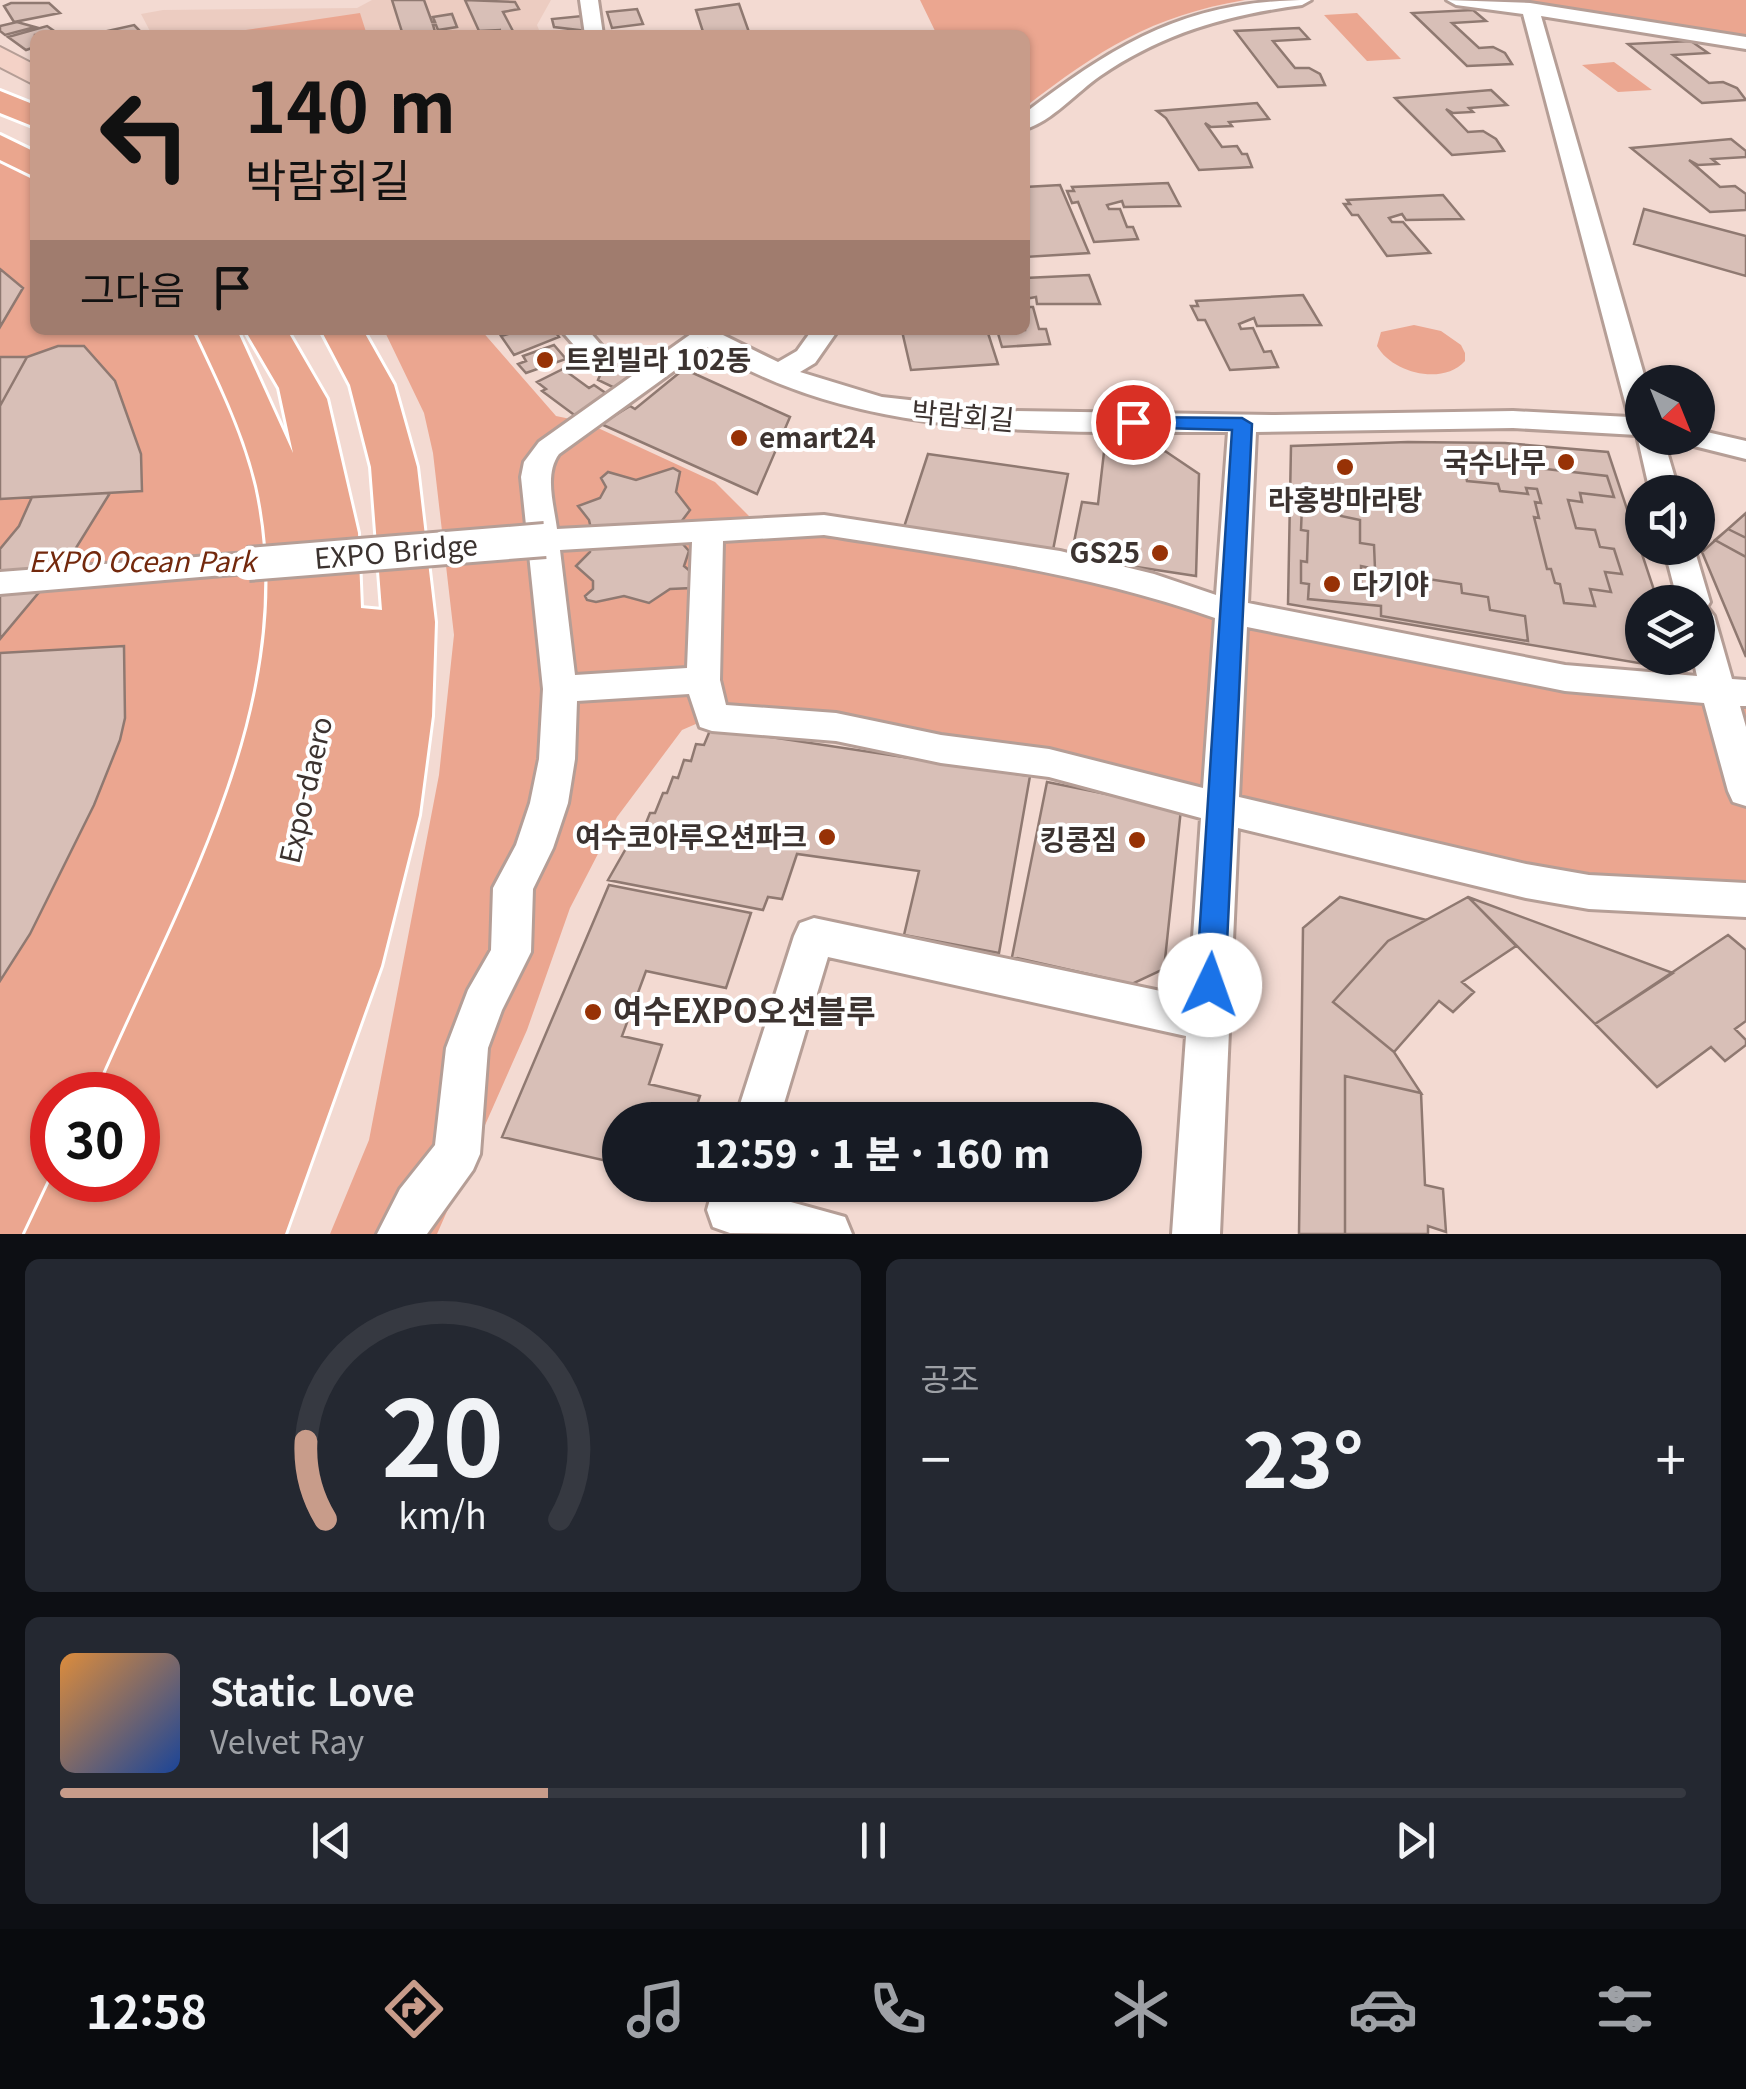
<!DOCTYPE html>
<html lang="ko">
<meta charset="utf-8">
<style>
:root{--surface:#171b24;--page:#242831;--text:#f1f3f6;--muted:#9ea1a6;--line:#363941;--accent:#c89c8a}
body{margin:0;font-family:Georgia,"Noto Sans KR",serif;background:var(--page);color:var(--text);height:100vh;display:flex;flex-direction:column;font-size:38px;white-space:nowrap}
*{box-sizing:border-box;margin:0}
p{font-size:32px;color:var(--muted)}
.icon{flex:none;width:55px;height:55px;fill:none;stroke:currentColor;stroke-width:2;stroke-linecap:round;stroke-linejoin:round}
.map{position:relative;height:1234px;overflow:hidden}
.side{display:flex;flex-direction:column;gap:25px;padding:25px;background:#0d0f14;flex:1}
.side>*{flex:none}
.banner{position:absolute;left:30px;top:30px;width:1000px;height:305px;border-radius:15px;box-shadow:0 2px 8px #0004;background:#c89c8a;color:#111;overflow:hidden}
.needle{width:65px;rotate:137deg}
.controls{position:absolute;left:1625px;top:365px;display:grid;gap:20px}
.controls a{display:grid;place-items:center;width:90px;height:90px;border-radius:50%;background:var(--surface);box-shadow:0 2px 8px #0004;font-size:50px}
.speed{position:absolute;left:30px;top:1072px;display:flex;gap:20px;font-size:50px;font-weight:700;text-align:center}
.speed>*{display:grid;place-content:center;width:130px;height:130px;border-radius:50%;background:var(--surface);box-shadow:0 2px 8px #0004;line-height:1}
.speed .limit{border:15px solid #d22;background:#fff;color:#111}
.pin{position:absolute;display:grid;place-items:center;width:85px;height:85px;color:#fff;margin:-42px;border:5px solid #fff;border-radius:50%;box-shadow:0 2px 10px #0007}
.me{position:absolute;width:110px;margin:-55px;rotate:3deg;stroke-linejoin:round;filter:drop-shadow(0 0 8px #0008)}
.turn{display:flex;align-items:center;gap:35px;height:210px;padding:0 50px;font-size:45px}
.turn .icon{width:130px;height:130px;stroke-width:2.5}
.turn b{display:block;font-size:70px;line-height:85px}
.then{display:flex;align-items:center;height:95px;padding:0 50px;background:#0003;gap:20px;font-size:38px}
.big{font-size:75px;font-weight:800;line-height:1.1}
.side .card{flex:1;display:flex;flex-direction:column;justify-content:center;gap:15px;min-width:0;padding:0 35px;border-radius:15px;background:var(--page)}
.side .dial{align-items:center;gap:0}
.dial svg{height:260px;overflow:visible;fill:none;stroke:var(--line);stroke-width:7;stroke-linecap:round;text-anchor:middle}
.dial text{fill:var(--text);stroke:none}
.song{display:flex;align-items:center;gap:30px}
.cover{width:120px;height:120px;border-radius:15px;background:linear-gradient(135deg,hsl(30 70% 55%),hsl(220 70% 35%))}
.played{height:10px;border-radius:5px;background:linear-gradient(90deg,var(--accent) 30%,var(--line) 30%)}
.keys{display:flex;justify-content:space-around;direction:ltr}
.heat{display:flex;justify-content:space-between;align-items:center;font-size:55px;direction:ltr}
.side .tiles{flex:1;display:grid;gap:25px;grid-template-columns:1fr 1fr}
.card:last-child{grid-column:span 2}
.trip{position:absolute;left:602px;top:1102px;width:540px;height:100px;border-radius:50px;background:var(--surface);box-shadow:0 2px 8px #0004;font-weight:800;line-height:100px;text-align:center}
.tabs{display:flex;height:160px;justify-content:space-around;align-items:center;background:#090b0e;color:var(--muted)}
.tabs .icon{width:70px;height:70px}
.tabs .selected{color:var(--accent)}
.tabs b{font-size:45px;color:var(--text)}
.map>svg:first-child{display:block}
</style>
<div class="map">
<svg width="1746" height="1234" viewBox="0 0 1746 1234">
<rect width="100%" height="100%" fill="#f3dad2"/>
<!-- built -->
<path fill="#ecccc1" d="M372,0H551L537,25L541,35H152L141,14L163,10L357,8Z"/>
<!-- green -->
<path fill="#eba690" d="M920,0H1245C1151,16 1099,50 1025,107V35H937Z
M1482,0H1746V39L1628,17Z
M360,13L367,35H232V32Z
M1357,13L1401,59L1367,61L1324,15Z
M1614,62L1652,90L1618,92L1582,65Z
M0,158L35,180V330H202L258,427L283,647L122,1095H52V1234H0Z
M1414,325L1441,331L1461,345L1465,353V361C1443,386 1392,373 1377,346L1381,332Z
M384,330H481L556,416L585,422L715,482L754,521L824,525L1565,678L1746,693V900L1589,892L1049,763L712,717L682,730L617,817L570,908L527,1030L437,1234H330L369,1140L439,775L454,635L433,453L424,413Z"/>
<!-- building -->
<path fill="#d8bfb7" stroke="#8f7971" stroke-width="2.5" d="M392,0H424L432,22H435L433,17L452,14L457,27L438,30L436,25H433L436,35H403Z
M465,0L515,2L519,9L503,12L515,35H480L501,30L479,31Z
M11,3H49L60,13L14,22L4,6Z
M739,4L750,35H704L696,10Z
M637,9L643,24L612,28L607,12Z
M1473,10L1486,21L1452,23L1479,48L1493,47L1505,53L1512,64L1467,66L1412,13Z
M582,16L587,31L554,27L552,19Z
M17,22L35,27L5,35L0,31V26Z
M134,25L141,32L94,34Z
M47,26L60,35H35V47L26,50L8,37Z
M1299,28L1309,39L1273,41L1295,68H1309L1320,74L1325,85L1278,87L1235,31Z
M1691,41L1708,53L1673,55L1709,83L1723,82L1737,88L1746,100L1702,103L1628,44Z
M1491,90L1507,105L1469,108L1473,112L1453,113L1446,109L1468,132L1483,131L1496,139L1504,151L1452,155L1395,98Z
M1257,103L1269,119L1229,122L1232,126L1211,127L1205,123L1222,147L1237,146L1242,154H1247L1252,167L1199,170L1166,118L1157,111Z
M1731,139L1746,151V157L1712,159L1718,164L1698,165L1689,160L1720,187L1735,186L1746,194V210L1710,212L1631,148Z
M1168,183L1180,206L1124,207L1122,201L1107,205L1109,209H1120L1127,227H1133L1138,239L1094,242L1078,202L1072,203L1067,191H1074L1072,187Z
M1060,185L1089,253L1025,257V187Z
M1443,195L1463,219L1406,220L1402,214L1389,218L1392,222H1403L1430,253L1387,256L1358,215H1352L1344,204H1350L1347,200Z
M1644,209L1746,236V276L1634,244Z
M0,269L23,288L0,327Z
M1089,275L1100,304H1037L1036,297L1025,299V278Z
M1303,295L1321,325L1257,326L1254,318L1239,324L1241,329L1253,328L1264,352L1271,351L1278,367L1230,370L1205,320H1198L1191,306H1198L1196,301Z
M1025,307H1033L1039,329H1046L1050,344L1002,347L997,330H1025Z
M522,330H554L559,337L514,355L501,336Z
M987,330L998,364L911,370L902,331Z
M554,345L566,359L526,373L518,364L526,361L523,356Z
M58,346H84L115,381L141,454L142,491L0,499V406L27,357Z
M635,348L648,349L666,357L619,390L598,380L602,371L597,369L626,349Z
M0,357H27L0,406Z
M563,369L589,388L594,385L610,396L577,417L542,391L546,389L537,382Z
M684,369L790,417L757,494L601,424L630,406L635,409Z
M1408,442L1505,443L1608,452L1658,602H1642V658H1676L1680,670L1288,604L1291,446Z
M1165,451L1199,474L1196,576L1071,557L1082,502L1098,504L1104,452Z
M928,454L1068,474L1053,550L904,527Z
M1483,458L1510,460L1511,465L1607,476L1614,497L1580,493L1582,502L1568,500L1576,528L1595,530L1600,547L1614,549L1622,574L1605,572L1611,592L1590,589L1595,606L1564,603L1560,584L1555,583L1551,569H1547L1534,517L1539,518L1535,502L1541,503L1537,489L1526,488L1528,494L1500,491L1498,484L1467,481L1463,459L1484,462Z
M673,468L680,472L676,492L690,510L678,526L681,542L689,551L684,566L696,576L692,588L670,589L649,603L624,596L596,602L587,600L585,596L593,589V581L576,566L590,552L592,533L589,520L578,506L600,498L606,487L601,478L608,472L636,480Z
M1309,489L1341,494V516L1360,520V543L1374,545L1375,569L1361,566V588L1381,591V579L1416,585L1415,577L1461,584L1462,593L1488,597L1490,610L1525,616L1528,641L1381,616V606L1308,599L1309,584L1301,583V561L1307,562L1308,531L1301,530L1302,505L1307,506Z
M110,493L76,548L0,639V549L19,526L32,497Z
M1746,513V657L1702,552Z
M1728,529L1746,538V557L1715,540Z
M124,646L125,718L120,740L94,805L30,934L0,981V653Z
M711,728L1030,776L999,953L904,935L919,871L797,854L782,899L768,897L763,910L608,880L628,845L632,846L639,827L644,828L650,813H655L663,793H667L673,777L678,778L684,760L691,761L696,744L704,745Z
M1047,782L1181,809L1164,969L1132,984L1012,957Z
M609,885L751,913L726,988L646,971L622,1036L662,1045L649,1084L700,1096L692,1120H620V1164L502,1137Z
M1340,897L1426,920L1388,941L1333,1002L1394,1052L1421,1093L1345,1076V1234H1299L1303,928Z
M1468,897L1516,946L1462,982L1474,992L1453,1012L1439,1001L1394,1052L1333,1002L1388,941Z
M1468,897L1673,973L1595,1024Z
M1728,935L1746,950V1021L1735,1029L1746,1040V1045L1725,1061L1711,1047L1657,1087L1595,1024Z
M1345,1076L1421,1093L1425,1185L1443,1189L1446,1232L1428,1226V1234H1345Z"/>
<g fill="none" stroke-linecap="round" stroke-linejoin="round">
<!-- street casing -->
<g stroke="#b59e96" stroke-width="6">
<path id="street" d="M580,0H598L603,35H585Z
M1311,0L1302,5C1227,15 1163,33 1100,76C1078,91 1051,122 1025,129V113C1119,41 1189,0 1311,0Z
M1447,0L1530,3L1746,37V49L1541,16L1646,382H1642V438H1663L1679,492H1650L1637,435L1513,428L1256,432L1248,603L1565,665L1697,676L1693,658H1698V602H1678L1664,548H1694L1710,602L1707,607L1714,616L1732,679L1746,680V706H1740L1746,727V806L1733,802L1728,791L1704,703L1565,691L1247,627L1239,797L1526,864L1589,875L1746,883V917L1589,909L1526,898L1238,828L1220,1234H1172L1186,1036L828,957L779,1120H735L794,936L800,923L814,918L1189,997L1201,818L1049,777L941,763L836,741L712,731L700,727L689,694L577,701L575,759L568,803L553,848L533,889L531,952L502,1010L488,1048L480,1154L473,1170L427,1234H377L400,1189L435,1145L446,1048L468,990L491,950L493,888L516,845L530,803L539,759L543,689L521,477L524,462L539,442L691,334L688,330H727L723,335L778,362L797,351L812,330H838L815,363L800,372L882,397L1008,411L1275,415L1513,411L1629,417L1523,14L1456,5ZM707,347C860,443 1054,431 1228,432L1216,595L1154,574L1060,551L824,515L557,529C554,505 544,474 559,454ZM824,535C957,556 1088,573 1215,618L1203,788L1049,749L941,735L836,713L726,705L720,680L723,541ZM692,542L687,668L575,675L560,550Z
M561,330H588L608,353L604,359H586Z
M1698,430L1746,441V459L1686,444L1682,438H1698Z
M248,553L259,556L264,564L259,572L0,594V572Z
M714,1185H760L758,1193L845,1217L852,1234L730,1233L713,1227L707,1210Z"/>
</g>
<!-- secondary casing -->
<g stroke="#b59e96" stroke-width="4">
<path id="secondary" d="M0,47L35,65V85L0,67Z"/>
</g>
<!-- primary casing -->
<g stroke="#fff" stroke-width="6">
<path id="primary" d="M0,91L35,105V127L0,113Z
M0,135L35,152V177L0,160Z
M195,330H237L293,453L279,388L245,330H287L327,399L358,533L361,608L382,610L371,467L350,385L321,330H363L394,385L417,467L435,622L432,716L419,815L381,966L285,1234H25L52,1177L138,1180V1146L149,1123L138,1128V1095H96C177,905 305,702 257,486C244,431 219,381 195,330Z"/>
</g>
<!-- street -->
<use href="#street" fill="#fff" fill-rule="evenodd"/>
<!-- secondary -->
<use href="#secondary" fill="#f4d2c7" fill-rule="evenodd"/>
<!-- primary -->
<use href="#primary" fill="#eaa68e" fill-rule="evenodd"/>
<!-- street-bridge casing -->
<g stroke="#b59e96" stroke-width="38" stroke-linecap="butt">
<path id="street-bridge" d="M248,564L545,540"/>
</g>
<!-- street-bridge -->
<use href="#street-bridge" stroke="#fff" stroke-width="32"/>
</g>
<!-- route -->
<path fill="#1a73e8" stroke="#114b97" stroke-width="2.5" d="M1133,417L1242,418L1252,424L1225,985L1221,995L1210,999L1200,995L1196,985L1232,430L1126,427L1123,422Z"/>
<!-- markers -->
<g fill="#973206" stroke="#fff" stroke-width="4">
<circle cx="545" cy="360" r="10"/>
<circle cx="739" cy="438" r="10"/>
<circle cx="1566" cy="462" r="10"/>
<circle cx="1345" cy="467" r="10"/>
<circle cx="1160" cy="553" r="10"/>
<circle cx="1332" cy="584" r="10"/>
<circle cx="827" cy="837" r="10"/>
<circle cx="1137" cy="840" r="10"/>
<circle cx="593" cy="1012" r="10"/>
</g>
<g text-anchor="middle" stroke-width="8" stroke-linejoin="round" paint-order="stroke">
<!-- poi labels -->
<g font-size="28" font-weight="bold" fill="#3c3330" stroke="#fff" text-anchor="end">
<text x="565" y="370" text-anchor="start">트윈빌라 102동</text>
<text x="759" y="448" text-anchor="start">emart24</text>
<text x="1546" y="472">국수나무</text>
<text x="1345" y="510" text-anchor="middle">라홍방마라탕</text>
<text x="1140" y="563">GS25</text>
<text x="1352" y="594" text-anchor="start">다기야</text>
<text x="807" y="847">여수코아루오션파크</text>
<text x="1117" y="850">킹콩짐</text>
</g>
<!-- street labels -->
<g font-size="28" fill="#3c3330" stroke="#fff">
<text transform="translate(963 416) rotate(5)" y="10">박람회길</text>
<text transform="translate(396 552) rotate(-5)" y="10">EXPO Bridge</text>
<text transform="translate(306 790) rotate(-77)" y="10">Expo-daero</text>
</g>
<!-- park labels -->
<g font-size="28" font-style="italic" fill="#73290d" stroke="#fff">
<text x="142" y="572">EXPO Ocean Park</text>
</g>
<!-- near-poi labels -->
<g font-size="32" font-weight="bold" fill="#3c3330" stroke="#fff" text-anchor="start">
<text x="613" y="1023">여수EXPO오션블루</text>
</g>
</g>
</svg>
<div class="controls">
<a><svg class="needle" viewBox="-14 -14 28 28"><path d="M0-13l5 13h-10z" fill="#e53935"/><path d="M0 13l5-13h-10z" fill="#9ea1a6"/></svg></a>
<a><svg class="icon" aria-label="sound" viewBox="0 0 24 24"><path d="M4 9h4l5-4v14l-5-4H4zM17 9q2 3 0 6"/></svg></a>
<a><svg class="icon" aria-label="layers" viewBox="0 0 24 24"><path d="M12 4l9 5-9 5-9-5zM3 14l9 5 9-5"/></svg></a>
</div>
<div class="speed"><div class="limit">30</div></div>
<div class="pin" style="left:1133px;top:422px;background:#d93025"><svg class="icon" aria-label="arrive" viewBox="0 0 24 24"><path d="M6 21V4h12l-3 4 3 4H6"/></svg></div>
<svg class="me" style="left:1210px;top:985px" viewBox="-20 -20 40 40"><circle r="19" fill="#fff"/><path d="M0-13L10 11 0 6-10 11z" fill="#1a73e8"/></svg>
<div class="trip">12:59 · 1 분 · 160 m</div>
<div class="banner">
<div class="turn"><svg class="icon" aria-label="left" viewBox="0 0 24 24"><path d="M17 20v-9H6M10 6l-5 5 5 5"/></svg><div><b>140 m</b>박람회길</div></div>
<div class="then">그다음<svg class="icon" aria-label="arrive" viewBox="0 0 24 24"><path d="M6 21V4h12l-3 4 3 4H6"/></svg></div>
</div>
</div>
<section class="side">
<div class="tiles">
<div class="card dial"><svg viewBox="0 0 100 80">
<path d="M14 69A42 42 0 1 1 86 69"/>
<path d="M14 69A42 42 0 0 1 8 45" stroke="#c89c8a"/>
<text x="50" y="56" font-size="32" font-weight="700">20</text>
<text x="50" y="72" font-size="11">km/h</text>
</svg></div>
<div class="card"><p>공조</p>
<div class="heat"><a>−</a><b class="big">23°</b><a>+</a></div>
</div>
<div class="card">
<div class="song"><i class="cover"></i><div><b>Static Love</b><p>Velvet Ray</p></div></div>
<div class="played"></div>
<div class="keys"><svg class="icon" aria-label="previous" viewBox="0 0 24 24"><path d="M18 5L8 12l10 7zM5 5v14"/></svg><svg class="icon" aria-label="pause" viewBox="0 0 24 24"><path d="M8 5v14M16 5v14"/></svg><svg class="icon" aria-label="next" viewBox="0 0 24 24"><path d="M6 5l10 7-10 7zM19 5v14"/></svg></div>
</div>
</div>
</section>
<nav class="tabs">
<b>12:58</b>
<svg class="icon selected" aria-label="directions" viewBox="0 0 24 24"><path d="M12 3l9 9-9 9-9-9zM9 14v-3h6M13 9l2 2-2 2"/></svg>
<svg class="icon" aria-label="music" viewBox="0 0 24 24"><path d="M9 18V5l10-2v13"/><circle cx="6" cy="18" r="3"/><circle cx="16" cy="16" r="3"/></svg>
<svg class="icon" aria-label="phone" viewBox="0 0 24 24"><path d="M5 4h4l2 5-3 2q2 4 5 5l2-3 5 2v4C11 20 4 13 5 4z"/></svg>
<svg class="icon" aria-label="climate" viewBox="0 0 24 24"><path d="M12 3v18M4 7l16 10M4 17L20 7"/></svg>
<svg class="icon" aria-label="car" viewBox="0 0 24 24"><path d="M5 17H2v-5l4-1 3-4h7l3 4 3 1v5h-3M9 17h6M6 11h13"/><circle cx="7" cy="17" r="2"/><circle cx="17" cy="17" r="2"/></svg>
<svg class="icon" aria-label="filters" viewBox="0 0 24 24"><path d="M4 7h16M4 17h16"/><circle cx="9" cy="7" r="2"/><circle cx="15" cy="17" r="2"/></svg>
</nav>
